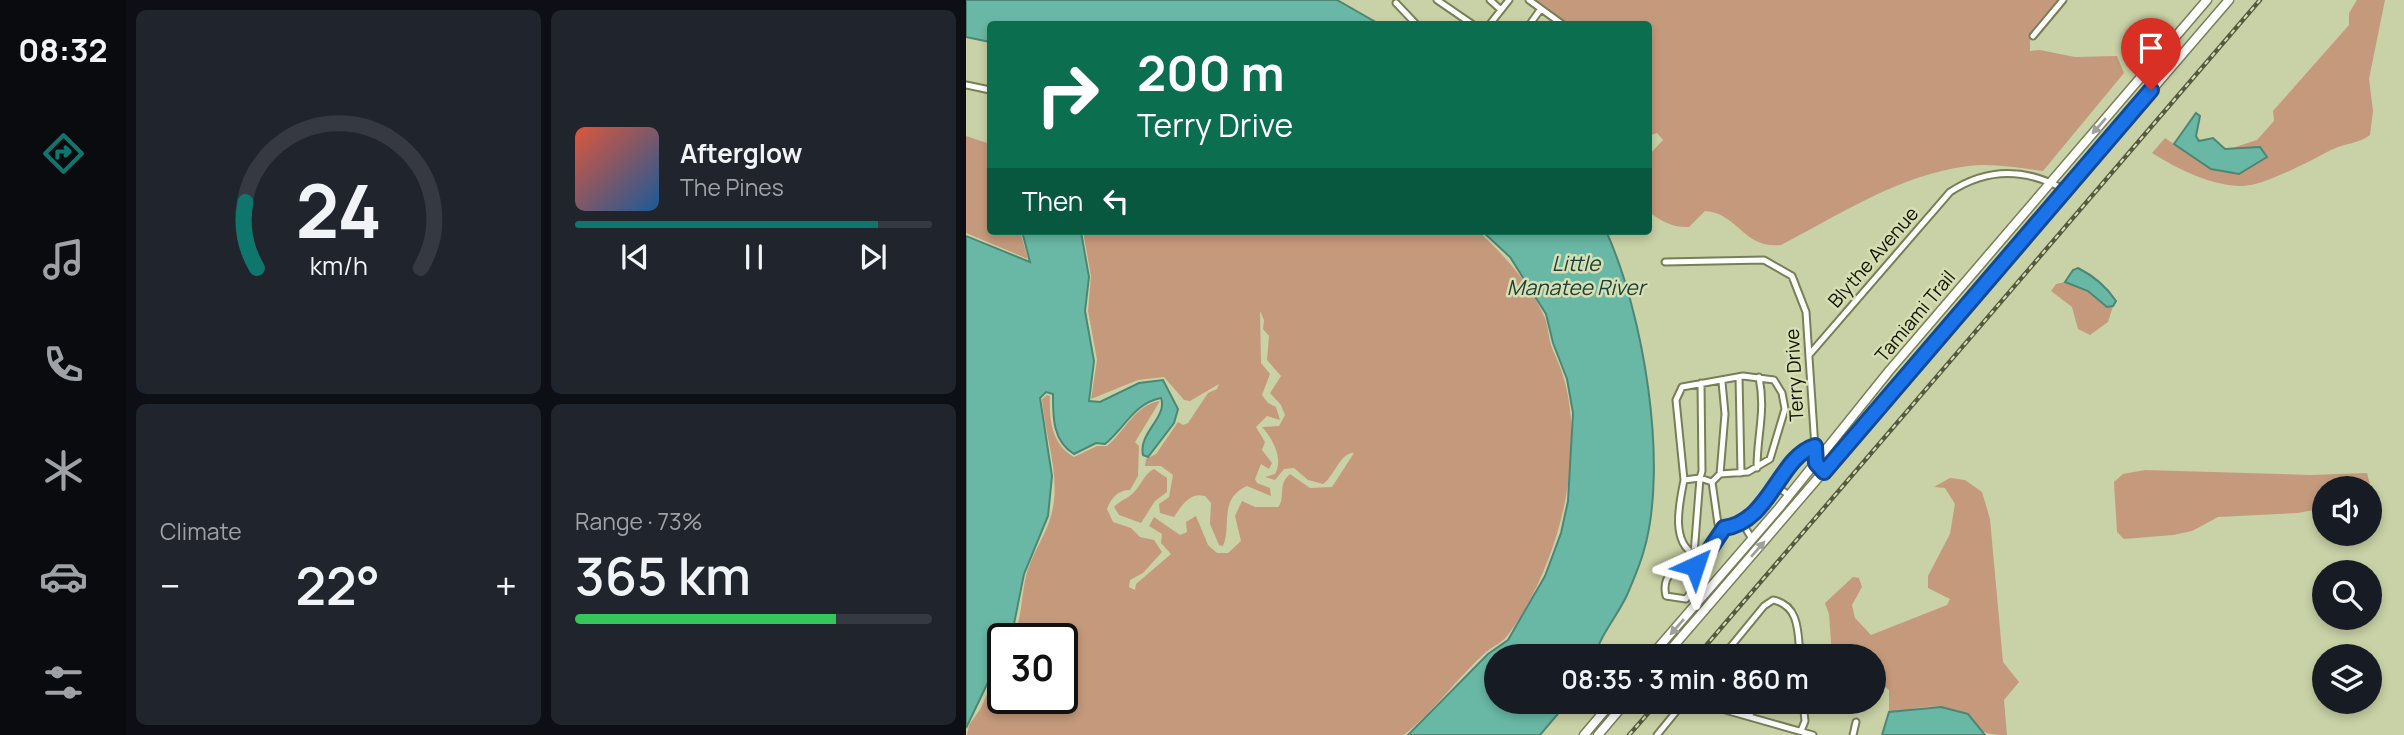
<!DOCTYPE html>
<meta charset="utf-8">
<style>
:root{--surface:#171b24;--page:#20242c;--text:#f1f3f6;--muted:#9ea1a6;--line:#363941;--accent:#0f766e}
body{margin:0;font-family:Manrope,sans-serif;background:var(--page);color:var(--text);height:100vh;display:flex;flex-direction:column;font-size:26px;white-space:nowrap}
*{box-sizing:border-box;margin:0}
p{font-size:23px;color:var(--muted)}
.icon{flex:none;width:38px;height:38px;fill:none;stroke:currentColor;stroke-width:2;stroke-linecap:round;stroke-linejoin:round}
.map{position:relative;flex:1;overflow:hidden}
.details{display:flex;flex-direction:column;gap:10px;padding:10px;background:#0d0f14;width:840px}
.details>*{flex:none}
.top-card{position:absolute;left:21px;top:21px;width:665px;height:214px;border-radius:7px;box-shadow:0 4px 10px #0003;background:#0b6e4f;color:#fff;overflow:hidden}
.tools{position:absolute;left:1346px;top:476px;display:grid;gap:14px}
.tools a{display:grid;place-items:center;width:70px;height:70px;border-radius:50%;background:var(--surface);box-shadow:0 4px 10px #0003;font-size:35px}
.speed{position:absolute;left:21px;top:623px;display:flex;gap:14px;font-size:35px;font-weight:700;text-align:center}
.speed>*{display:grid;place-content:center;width:91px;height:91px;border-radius:50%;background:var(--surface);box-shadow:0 4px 10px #0003;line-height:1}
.speed .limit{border:4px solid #111;border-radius:10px;background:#fff;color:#111}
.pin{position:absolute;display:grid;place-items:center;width:60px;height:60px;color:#fff;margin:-72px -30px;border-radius:50% 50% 50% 0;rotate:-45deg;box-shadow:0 0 7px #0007}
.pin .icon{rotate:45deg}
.me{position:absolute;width:77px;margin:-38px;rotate:42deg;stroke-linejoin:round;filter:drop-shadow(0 0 5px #0008)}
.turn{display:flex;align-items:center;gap:24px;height:147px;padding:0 35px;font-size:32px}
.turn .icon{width:91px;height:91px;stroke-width:2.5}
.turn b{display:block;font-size:49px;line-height:60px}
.then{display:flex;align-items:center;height:66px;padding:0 35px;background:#0003;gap:14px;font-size:26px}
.big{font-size:52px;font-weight:600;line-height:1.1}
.details .widget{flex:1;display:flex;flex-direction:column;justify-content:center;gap:10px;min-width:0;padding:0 24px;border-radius:10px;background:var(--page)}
.details .dial{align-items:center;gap:0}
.dial svg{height:182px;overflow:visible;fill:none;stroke:var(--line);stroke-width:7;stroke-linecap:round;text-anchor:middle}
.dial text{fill:var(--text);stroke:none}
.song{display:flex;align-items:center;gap:21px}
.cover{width:84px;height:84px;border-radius:10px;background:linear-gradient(135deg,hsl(10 70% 55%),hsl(210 70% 35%))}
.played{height:7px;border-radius:4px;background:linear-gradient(90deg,var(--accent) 85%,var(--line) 85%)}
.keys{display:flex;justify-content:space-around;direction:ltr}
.heat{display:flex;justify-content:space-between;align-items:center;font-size:38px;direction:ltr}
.charge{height:10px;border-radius:5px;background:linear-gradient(90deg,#34c759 73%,var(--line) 0)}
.details .tiles{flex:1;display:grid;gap:10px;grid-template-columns:repeat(2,1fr)}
.trip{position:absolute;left:518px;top:644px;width:402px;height:70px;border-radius:35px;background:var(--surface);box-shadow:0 4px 10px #0003;font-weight:600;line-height:70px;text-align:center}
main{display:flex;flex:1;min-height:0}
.dock{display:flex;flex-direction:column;width:126px;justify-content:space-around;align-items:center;background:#090b0e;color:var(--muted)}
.dock .icon{width:49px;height:49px}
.dock .on{color:var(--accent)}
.dock b{font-size:32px;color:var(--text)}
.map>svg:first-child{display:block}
</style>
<main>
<nav class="dock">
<b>08:32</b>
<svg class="icon on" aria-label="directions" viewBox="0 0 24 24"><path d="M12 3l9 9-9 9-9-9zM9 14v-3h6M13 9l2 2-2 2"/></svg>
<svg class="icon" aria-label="music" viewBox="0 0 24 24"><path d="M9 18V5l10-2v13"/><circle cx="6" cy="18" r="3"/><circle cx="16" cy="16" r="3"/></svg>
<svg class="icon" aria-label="phone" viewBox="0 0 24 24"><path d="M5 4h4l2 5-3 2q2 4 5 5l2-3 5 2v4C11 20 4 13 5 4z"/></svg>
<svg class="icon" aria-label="climate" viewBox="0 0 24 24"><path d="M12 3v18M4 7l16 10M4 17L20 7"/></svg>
<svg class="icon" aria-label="car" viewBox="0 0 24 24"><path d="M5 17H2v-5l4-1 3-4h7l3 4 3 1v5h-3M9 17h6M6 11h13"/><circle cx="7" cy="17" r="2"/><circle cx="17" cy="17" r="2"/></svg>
<svg class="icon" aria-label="filters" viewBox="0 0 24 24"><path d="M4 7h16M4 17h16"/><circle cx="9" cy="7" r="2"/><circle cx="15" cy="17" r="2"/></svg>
</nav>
<section class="details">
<div class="tiles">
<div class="widget dial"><svg viewBox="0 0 100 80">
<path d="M14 69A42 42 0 1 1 86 69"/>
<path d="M14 69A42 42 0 0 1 9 40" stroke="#0f766e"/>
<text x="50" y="56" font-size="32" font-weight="700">24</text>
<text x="50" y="72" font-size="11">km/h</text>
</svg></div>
<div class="widget">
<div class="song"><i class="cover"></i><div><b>Afterglow</b><p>The Pines</p></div></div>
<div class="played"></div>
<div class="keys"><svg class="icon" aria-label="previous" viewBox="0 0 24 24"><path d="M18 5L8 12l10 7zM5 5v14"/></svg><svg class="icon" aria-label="pause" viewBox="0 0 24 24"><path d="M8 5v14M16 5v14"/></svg><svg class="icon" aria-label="next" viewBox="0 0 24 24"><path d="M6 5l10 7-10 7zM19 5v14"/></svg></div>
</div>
<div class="widget"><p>Climate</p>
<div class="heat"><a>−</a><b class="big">22°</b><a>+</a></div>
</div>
<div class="widget"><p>Range · 73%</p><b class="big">365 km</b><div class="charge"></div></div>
</div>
</section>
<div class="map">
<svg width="1438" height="735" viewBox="0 0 1438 735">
<rect width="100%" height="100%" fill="#c9d1a6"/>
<!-- green -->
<path fill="#c59a7c" d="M568,0H1096L1064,39V51L1074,50L1109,57L1151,56L1158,73L1077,171C1053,168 1026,163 1002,166C933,175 875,214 815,245C777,249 772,213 739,211L723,227C707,228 695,221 683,212V155L697,140L691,133L683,136L682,24H605L590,18Z
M1391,0H1419L1403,79L1407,111L1404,135C1392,144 1379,143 1365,150C1346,160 1296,187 1276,186C1245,186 1212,169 1186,153L1199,138L1245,169L1273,174L1300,157L1293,147L1263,149L1291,140L1308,121L1307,111L1383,25V13Z
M0,136L24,144V231H54L62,259L0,233Z
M117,231H512C538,255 562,281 577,314C582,323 582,335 585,345C589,356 595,367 598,379C621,459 590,571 541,636C536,643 527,646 520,652C491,678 469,710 438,735H1L3,725L15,708L37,657V698H96V639H46C56,621 55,596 60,576C65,555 79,537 85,516C96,476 79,439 76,399L81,395L84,396C83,418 85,444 108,457L131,446H141C158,432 170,404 194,401L169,442L173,446L172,476L164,490C152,490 145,498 141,509L147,522L165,528L174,537L188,540L196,552L177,573L164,580L163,587L169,590L170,584L205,554L195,543L196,534L183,526L188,517L214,535L221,532L220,522L230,516L242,545L251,553H262L275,541L269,516L276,501L289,507H312C320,499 311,484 324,474L344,488L366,487L388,453C374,452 369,476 357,484L342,480L328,468L318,469L309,480L299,477L309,474C318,458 306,438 296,427L313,426L319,415L315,405L304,393L315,376L301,360L303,336L297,329L298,320L294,311L295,363L304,374L296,395L302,403L310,407L314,420L301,416L290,427L299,442L296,450L306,463L303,469L295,464L289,479L291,483L304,488L305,496L281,486C252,499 266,526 257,546L253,545L244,524L245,503L239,496C224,492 216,505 208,517L194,513L193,504L203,497L207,475L195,466H179L180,459L190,454L212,422L217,425L222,423L242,393L251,389L253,384L224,401L218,400L198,377L172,380L125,399L131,360L122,311L125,276Z
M1099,282L1122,291L1141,307L1147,306L1142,322L1124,335L1112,329L1106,307L1085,291L1090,284Z
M188,469L201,478V492L189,501L175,523L153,515L148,507C154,500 162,499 168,492C176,484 178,474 188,469Z
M1179,470L1344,475L1401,473L1412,516H1404V488H1358V508L1332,513L1252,517L1226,531L1207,535L1158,539L1151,532L1148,482L1157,474Z
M984,478L999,480L1016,492L1024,519L1037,662L1053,682L1038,700L1041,735C1006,735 1015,725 989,711C970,701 943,711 923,712V690L919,687L908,689V656H866L863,614L859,603L887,577L893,578L896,587L886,605L889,618L905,635L981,605L984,599L962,588V576L984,534L989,504L979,488L968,487Z"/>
<!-- water -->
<path fill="#69b8a5" stroke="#4e8675" stroke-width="2" d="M0,0H371L413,24H24V42L0,37Z
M1230,113L1234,116L1230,136L1233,141L1247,138L1259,149L1294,147L1301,157L1273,174L1245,169L1208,144Z
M56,231L115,232L123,277L119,311L128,361L123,401L134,402L173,383L197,380L212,409L208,423L182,457L177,455C172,433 202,417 195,398C168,403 158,429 139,444L130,443L108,454C86,441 87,415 87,394L80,392L74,398L86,476L82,516L58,574L46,634L43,639H37V651L0,728V236L64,262Z
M516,231H640C677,312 703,464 678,550C674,565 667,581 661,595C652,615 634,635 629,656H530V702H602L574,735H442L522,654L542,640L579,576L595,533L602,501L607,413L601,379L587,343L580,314L544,257Z
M1112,268C1128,276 1140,286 1150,301L1147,306L1141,307L1122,291L1099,282L1107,270Z
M975,707L1002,714L1019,735H916L923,712Z"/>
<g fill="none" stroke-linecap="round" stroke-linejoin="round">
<!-- minor casing -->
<g stroke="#787e56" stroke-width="9">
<path id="minor" d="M471,0L506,24
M524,0L535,10
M563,0L596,24
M430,3L450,24
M524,24L543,0
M564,24L574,10
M1067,36L1097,0
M0,85L24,90
M699,262L798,260L826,276L840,312L850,463L858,472
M843,355L984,192C1022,167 1060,168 1099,190
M773,377L775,473
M791,468C791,434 800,412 793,377
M754,474L759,414L756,382
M718,480L710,400L716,387L777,376L808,380L816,393L819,409L804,459L782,472L754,474L746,482
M811,487L838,449L848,446
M777,524L811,487L823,495
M758,528L740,555L730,557L728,554L734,478L746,482L752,524L758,528L777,524L786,539
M728,554C704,541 714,501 718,480L734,478L736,471L735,383
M729,566C710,566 695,575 700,596L720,599L731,583L730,557
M766,646L779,656
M757,656L798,606L807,600C834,605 832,634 834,656
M731,702L847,735
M784,716L787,702
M835,731L839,721L837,702
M691,735L718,702
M887,735L890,722"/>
</g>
<!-- primary casing -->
<g stroke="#787e56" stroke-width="11">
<path id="primary" d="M685,656L813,508L923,371L1241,0
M699,656L1263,0
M618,735L646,702
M632,735L660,702"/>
</g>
<!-- minor -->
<use href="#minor" stroke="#fff" stroke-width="5"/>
<!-- primary -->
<use href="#primary" stroke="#fff" stroke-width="8"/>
<!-- rail casing -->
<g stroke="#555940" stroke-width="4.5">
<path id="rail" d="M731,656L1294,0
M663,735L692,702"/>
</g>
<!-- rail -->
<use href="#rail" stroke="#d6deb2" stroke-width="2" stroke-dasharray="5" stroke-linecap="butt"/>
</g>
<!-- one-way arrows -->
<defs><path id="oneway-solid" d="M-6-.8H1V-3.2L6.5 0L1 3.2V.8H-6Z" transform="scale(1.75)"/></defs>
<g fill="#9fa09b">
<use href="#oneway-solid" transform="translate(1133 126) rotate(131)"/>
<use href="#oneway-solid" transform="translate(792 549) rotate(-49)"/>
<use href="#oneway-solid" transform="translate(711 627) rotate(131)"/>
</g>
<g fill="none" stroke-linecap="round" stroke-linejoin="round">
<!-- route casing -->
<g stroke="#114b97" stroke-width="18">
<path id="route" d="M729,566L730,557L740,555L758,528C804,522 813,457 849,446L850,463L858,472L1185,90"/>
</g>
<!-- route -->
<use href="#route" stroke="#1a73e8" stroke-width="12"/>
</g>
<g text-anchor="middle" stroke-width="5" stroke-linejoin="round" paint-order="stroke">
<!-- street labels -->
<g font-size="19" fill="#101204" stroke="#d6deb2">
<text transform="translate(907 257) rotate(-49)" y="7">Blythe Avenue</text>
<text transform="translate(949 316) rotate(-50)" y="7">Tamiami Trail</text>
<text transform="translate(828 375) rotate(-93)" y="7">Terry Drive</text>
</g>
<!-- water labels -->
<g font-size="21" font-style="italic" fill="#1c4138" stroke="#d6deb2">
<text x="610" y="271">Little<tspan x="610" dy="24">Manatee River</tspan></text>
</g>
</g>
</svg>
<div class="tools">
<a><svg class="icon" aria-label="sound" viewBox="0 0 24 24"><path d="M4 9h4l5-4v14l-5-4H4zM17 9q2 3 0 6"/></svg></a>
<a><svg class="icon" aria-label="search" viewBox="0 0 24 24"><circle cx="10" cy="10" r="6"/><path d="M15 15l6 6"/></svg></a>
<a><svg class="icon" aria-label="layers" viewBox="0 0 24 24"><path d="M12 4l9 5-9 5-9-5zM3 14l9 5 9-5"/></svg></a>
</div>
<div class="speed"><div class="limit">30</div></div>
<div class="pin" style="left:1185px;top:90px;background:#d93025"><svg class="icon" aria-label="arrive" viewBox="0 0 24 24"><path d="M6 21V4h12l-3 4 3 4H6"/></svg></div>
<svg class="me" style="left:729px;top:566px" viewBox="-20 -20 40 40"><path d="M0-17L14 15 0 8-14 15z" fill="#1a73e8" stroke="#fff" stroke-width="4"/></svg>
<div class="trip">08:35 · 3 min · 860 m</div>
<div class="top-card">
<div class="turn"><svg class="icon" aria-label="right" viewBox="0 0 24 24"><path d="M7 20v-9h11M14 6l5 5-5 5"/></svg><div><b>200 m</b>Terry Drive</div></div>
<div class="then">Then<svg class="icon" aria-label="left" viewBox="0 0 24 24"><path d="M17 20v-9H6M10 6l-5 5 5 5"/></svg></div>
</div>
</div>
</main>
